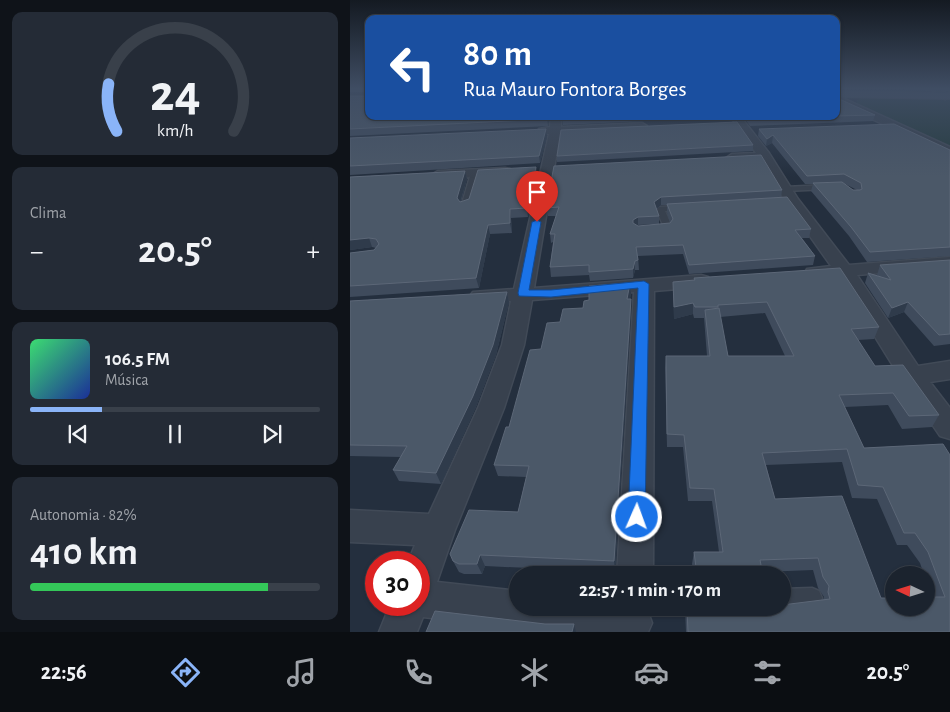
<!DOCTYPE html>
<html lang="pt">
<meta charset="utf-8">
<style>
:root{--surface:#1b232e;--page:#242b36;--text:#f1f3f6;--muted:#a0a4aa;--line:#39404a;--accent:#8ab4f8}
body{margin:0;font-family:"Alegreya Sans",sans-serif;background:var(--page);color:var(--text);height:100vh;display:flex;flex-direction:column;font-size:19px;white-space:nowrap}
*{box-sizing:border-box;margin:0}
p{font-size:16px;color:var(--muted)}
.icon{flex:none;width:28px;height:28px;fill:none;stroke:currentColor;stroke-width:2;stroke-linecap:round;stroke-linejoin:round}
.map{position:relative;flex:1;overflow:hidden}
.drawer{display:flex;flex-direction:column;gap:12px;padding:12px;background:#0f1319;width:350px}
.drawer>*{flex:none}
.hud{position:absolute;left:15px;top:15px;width:475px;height:105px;border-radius:10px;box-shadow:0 1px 4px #0004,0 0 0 1px var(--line);background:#1a4fa0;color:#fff;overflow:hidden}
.needle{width:32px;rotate:274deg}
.fabs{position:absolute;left:535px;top:566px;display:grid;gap:10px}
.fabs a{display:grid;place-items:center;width:50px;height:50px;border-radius:50%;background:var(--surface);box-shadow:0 1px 4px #0004,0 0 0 1px var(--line);font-size:25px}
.speed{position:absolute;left:15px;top:551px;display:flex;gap:10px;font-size:25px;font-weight:700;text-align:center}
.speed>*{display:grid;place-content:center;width:65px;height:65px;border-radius:50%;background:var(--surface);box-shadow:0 1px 4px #0004,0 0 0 1px var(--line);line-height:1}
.speed .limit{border:8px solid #d22;background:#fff;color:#111}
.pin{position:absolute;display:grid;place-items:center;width:42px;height:42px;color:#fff;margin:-51px -21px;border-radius:50% 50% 50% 0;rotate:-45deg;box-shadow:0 0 5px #0007}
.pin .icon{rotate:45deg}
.me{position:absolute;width:55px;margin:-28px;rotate:2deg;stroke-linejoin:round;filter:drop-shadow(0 0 4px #0008)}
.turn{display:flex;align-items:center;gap:18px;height:105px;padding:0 15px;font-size:22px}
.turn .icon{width:65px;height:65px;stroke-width:2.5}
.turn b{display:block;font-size:35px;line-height:42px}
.big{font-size:38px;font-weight:700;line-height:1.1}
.drawer .tile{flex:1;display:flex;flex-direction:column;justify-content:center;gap:8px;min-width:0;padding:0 18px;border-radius:10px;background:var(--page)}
.drawer .dial{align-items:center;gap:0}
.dial svg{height:130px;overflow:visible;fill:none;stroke:var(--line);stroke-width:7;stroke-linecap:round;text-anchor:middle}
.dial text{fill:var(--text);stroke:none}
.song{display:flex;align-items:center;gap:15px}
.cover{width:60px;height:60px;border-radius:8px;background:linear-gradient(135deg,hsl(140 70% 55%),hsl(230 70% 35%))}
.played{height:5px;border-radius:2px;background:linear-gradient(90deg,var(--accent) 25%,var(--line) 25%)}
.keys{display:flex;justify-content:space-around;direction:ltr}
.heat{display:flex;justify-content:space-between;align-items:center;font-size:28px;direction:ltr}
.charge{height:8px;border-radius:4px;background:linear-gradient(90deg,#34c759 82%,var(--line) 0)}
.trip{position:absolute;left:159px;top:566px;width:282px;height:50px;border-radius:25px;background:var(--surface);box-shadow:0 1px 4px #0004,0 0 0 1px var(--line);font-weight:700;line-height:50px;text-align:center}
.tab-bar{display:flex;height:80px;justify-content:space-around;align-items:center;background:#0b0e12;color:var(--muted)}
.tab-bar .icon{width:35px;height:35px}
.tab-bar .selected{color:var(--accent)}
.tab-bar b{font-size:22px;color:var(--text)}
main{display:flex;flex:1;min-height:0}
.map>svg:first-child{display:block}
</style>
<main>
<section class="drawer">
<div class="tile dial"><svg viewBox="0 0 100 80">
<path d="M14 69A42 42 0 1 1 86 69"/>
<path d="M14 69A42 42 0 0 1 9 40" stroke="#8ab4f8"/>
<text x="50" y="56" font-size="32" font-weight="700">24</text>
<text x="50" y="72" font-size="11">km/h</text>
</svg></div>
<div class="tile"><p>Clima</p>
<div class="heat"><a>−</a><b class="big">20.5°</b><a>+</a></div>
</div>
<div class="tile">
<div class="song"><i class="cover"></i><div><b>106.5 FM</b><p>Música</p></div></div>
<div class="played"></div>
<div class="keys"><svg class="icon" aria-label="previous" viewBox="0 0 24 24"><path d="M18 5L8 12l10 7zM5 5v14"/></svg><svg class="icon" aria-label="pause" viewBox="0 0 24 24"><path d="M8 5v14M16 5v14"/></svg><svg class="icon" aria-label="next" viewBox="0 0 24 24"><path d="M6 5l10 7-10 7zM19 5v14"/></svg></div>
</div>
<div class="tile"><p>Autonomia · 82%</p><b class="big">410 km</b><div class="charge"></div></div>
</section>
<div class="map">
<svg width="600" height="632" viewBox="0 0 600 632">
<rect width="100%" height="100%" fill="#242f3e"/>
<!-- green -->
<path fill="#263c3f" d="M517,96L600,97V152L506,104L507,100Z"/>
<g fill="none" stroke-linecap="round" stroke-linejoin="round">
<!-- lane casing -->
<g stroke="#414a57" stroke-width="3">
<path id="lane" d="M125,171L129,173L119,207L112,209L111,207L121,173Z
M476,185L480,187L479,189L435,191L431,189L435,187Z
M331,206L335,208L334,210L315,211L322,227L321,229L304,231V227L313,225L306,209L307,207Z
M462,588L469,591L472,598L469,605L462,608H429H432V589Z"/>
</g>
<!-- street casing -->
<g stroke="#414a57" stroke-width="3">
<path id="street" d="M579,88H590L599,96L595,99Z
M486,95L600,147V156L486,102Z
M201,116H211V127L292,123L297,126L292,129L210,133L184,288L351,275L358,277L361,281L358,285L351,287L304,291L303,575H267L284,292L182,300L174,345L154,408L105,530L87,582L168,591V608H292L297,609L302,623L298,632H198L73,617L67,632H29L40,605H69V562H58L65,545L0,542V510L79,514L128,408L152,345L161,301L130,302L123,300L120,296L123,292L164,289L199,134L189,133L188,131L189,129L200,127Z
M380,116H390L419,153L448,199L499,265L600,257V267L507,275L568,366L600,361V379L580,382L600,408V439L590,436L553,382L488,277L464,279L457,277L455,273L457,269L481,266L435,201L411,160L382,162L376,158L382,154L406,153Z
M155,168L160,169L162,172L160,175L88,179L81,175L88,171Z"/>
</g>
<!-- secondary casing -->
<g stroke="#414a57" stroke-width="2">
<path id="secondary" d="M486,91L600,93V99L486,97Z"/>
</g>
<!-- lane -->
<use href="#lane" fill="#38414e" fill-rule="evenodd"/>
<!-- street -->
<use href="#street" fill="#38414e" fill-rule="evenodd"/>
<!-- secondary -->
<use href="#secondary" fill="#465061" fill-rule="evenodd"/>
</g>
<!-- wall -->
<path fill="#3f4b5c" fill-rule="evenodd" d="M0,88H19L201,116L198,126L0,136V96H18V92H0Z
M553,88H580V91L556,90Z
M593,88H600V92L596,91Z
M487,98L525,115L523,121L400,126L393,116H486Z
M212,116H379V117L213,125Z
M409,129L600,150V256L517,262L499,236L461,191L463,184H455L422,143L416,146L408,136ZM493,183L507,190H503Z
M197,136L190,163L0,175V138Z
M403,145V151L207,162V156Z
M204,166L432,190L431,198L461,229L459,238H452L465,256L463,265L339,274L333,254L288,256L289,270H285L283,278L240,281L239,275L201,277L200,267L203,242L201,243L200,234L206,216H198L196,208ZM311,205H317V213L320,223L309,224V216L307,209ZM309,224L288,226H287L288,225Z
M186,167L188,175L178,217L161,218L162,233L140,234L129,288L0,297V253L24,250L26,248L22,247L0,250V177L115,171L117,179L111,202Z
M600,260V344L584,346L554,312L538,318L515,283L518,273L528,276L527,275L530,265Z
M344,278L529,327L524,339L508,340L525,366L589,415L582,427L552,429L538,405L495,407L514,448L593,444L600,632H336L335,608H432L473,600L474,597L468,588L463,570L412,572L413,575H344L342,564L344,552H369L362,501H338L333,447H317L315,368L316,356H357L354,318H344L343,314L324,319L323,282L344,280ZM415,313L435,356H378L370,317ZM492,462L502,498L527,499L547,545H557L570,563L574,575H576V582L582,597L531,598L425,499L416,465Z
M280,283L281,293L280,299H281V310L265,572L135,566L132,574H114L109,572L103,561L168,512L176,477L148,476L144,465L159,427L191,349L210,322L233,308L239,300Z
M157,292L159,302L146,355L126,407L91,484L49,481L43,470L51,457L0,456V301Z"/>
<!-- shaded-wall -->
<path fill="#2f3b4b" d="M198,116H201L198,126L197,119Z
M196,129L197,136L190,163L189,156Z
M423,135L422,143L416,146L417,139Z
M186,167L188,175L178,217L177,208Z
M115,171L117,179L109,206L107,198Z
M311,197V205L304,211V202Z
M160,209L161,218L162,233L160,223Z
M288,217V225L283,228V220Z
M138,225L140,234L129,288L126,278Z
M19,238L22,247L0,250V240Z
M285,261V270L283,278V269Z
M280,283L281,293L278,310L277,299Z
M157,292L159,302L146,355L126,407L91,484L86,473Z
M281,299V310L265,572L264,561Z
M558,302L554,312L538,318L542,308Z
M343,303V314L324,319V307Z
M130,555L135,566L132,574L127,564Z
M224,624L226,632H222Z"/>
<!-- building -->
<path fill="#4b5868" stroke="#5c6777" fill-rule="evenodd" d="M18,88L19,116H198L197,119L0,129V96H18Z
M486,97L487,98L525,115L486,116Z
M212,116H258L212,118Z
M398,116H486L401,119Z
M387,122L403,145L207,156L211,130Z
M544,124L600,150V247L520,252L501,227L463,183L492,182L503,190H510L512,189L511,183L494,174L457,176L423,135L417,139L409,129Z
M196,129L189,156L0,166V138Z
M411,155L432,190L311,197L304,202L309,216L288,217L283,220V223L288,226L320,223L323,219L317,204L437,197L461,229L445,230L465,256L339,265L333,245L286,247L288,260L285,261L283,269L239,272V265L200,267L205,234H200L209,207L196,208L204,166Z
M186,167L177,208L160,209V223L138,225L126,278L0,286V253L24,250L29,244L26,239L19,238L0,240V177L115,171L107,198L110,202L119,199L128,170Z
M600,260V334L589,335L558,302L542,308L518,273L541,280L530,265Z
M490,268L529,327L501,329L525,366L553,365L589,415L559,416L543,393L489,395L514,448L593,444L600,455V632H338L337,608H432V605L480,599L478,592L479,586L473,577L468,558L410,560L413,575H347L344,552H373L364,489L340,488L334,435L317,434L316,356H360L355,310L369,308L378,356H444L417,302L368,305V307H345L343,303L324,307L323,282L345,280L344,278ZM497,449L508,485L533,487L554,533H565L578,552L595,597H576V608H544V598H531L492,496L425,499L412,453Z
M280,283L277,299H281L264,561L130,555L127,564H109L103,561L100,554L119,510L168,512L179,466L144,465L156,427H159L180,350L191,349L197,323L210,322L213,309L233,308L234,301L239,300V286Z
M157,292L143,345L123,396L86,473L43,470L57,446L0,445V301Z
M85,611L195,624H224L222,632H76Z"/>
<!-- sky -->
<linearGradient id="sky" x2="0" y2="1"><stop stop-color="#141a22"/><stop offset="0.5" stop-color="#3f4d63"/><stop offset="1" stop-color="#3f4d63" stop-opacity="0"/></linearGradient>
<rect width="600" height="177" fill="url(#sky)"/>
<!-- route -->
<path fill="#1a73e8" stroke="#114b97" d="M187,220L191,222L179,290H201L294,281L299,284L295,517L293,523L287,525L280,523L278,517L288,288L201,297L169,296L168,293L182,222Z"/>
</svg>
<div class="fabs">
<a><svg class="needle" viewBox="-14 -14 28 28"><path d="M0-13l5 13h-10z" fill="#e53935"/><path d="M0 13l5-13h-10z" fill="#a0a4aa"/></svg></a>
</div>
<div class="speed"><div class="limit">30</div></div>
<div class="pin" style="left:187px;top:222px;background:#d93025"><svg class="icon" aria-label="arrive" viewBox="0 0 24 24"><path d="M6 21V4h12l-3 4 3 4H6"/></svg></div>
<svg class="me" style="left:287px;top:517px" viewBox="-20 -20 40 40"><circle r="17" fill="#1a73e8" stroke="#fff" stroke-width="3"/><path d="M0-11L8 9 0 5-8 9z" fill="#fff"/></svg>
<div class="trip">22:57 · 1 min · 170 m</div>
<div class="hud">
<div class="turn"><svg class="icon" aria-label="left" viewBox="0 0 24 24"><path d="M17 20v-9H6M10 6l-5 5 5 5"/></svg><div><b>80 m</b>Rua Mauro Fontora Borges</div></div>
</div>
</div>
</main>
<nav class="tab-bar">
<b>22:56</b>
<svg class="icon selected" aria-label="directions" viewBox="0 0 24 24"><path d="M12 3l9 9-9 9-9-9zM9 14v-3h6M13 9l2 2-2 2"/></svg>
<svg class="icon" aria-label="music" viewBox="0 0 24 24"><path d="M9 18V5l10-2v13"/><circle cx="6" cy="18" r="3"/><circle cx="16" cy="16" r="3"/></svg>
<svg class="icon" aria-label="phone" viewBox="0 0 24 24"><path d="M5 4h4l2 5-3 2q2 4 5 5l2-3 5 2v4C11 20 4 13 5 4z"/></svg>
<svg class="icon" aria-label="climate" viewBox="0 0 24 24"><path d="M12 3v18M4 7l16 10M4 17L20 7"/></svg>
<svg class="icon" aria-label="car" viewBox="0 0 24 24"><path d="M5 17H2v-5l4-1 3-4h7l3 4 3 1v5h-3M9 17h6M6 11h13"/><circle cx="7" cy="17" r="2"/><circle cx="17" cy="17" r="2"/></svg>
<svg class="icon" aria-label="filters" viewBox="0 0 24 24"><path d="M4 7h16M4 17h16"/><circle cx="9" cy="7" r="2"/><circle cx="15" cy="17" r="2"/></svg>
<b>20.5°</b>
</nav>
